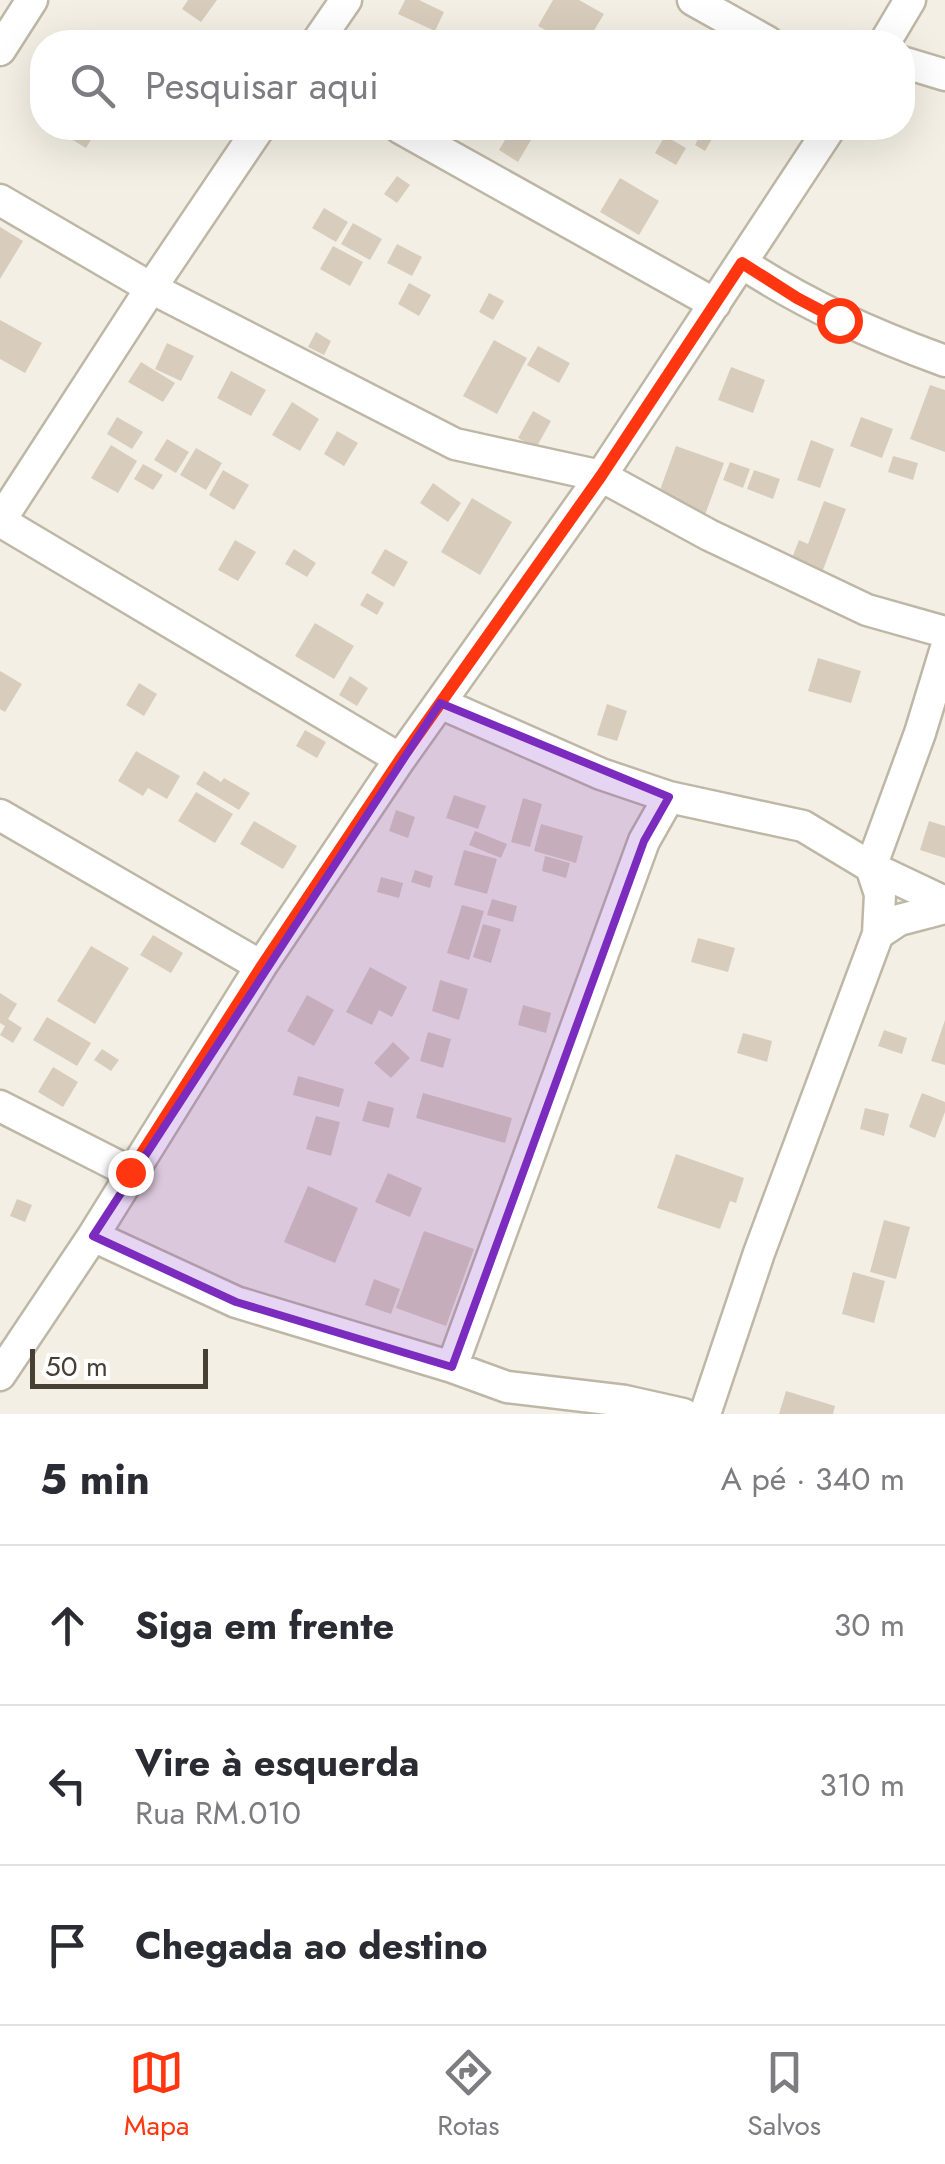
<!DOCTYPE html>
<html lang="pt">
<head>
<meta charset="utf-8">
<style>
  :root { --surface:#fff; --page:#f2f2f3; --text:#2b2b33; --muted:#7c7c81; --line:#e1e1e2; --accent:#ff360f }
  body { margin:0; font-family:Jost,sans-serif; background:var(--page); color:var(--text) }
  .scale { position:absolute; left:30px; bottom:25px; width:178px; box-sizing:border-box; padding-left:10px; border:5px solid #463f34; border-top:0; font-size:28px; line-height:35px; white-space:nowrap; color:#463f34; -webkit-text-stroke:8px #fff; paint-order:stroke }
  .stop { position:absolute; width:30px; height:30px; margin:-22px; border:8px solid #ff360f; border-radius:50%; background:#fff }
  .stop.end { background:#ff360f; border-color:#fff; box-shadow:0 2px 10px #0008 }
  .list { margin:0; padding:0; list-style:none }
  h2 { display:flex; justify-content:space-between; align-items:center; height:130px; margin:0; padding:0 40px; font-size:42px }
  h2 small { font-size:32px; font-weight:400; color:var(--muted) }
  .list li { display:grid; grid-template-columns:65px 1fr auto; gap:30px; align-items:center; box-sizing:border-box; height:160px; padding:0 40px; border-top:2px solid var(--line) }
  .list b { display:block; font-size:38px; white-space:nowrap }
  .list p { margin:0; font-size:32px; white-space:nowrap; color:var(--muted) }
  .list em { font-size:32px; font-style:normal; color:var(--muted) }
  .icon { flex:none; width:55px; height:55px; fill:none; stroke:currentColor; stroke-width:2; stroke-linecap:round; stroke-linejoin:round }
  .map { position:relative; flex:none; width:945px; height:1414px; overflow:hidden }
  .search { position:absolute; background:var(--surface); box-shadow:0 10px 40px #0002; left:30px; right:30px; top:30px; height:110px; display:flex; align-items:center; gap:25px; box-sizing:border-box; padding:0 35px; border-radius:40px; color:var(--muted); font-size:38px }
  .sheet { height:610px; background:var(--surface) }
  nav { display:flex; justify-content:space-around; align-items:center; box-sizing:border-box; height:140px; border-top:2px solid var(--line); background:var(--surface); font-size:28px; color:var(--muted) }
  nav a { display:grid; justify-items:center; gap:5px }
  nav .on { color:var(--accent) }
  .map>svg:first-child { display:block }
</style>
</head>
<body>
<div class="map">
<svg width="945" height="1414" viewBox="0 0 945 1414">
  <rect width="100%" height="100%" fill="#f3efe4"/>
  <path fill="#d8cdbc" d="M188,0H217L201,22L182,9Z
    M405,0H419L444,12L435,31L398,14Z
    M553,0H579L604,14L587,42H567L538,26Z
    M71,128H98L86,148L66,136Z
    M512,128H538L518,162L499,150Z
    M704,128L716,132L705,151L695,145Z
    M665,136L686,148L676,165L655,153Z
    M397,176L410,185L397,203L384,194Z
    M620,178L659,201L639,235L600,212Z
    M324,208L348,222L336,242L312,228Z
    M353,223L382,239L370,260L341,244Z
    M0,227L23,241L0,279Z
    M397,244L422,257L412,276L387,263Z
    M333,246L363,262L350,286L320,269Z
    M409,283L431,295L419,316L398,304Z
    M489,293L504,301L493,320L479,312Z
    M0,320L42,343L25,373L0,359Z
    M316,332L331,341L324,355L308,347Z
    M494,340L527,358L497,414L463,396Z
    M167,343L194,356L181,381L155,369Z
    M538,346L570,363L559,383L527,365Z
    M141,362L175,383L163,402L128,382Z
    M731,367L765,380L753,413L718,400Z
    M231,371L266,390L251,416L217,398Z
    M930,385L945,390V452L910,439Z
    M292,402L319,419L300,451L272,435Z
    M533,411L551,421L536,448L518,438Z
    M117,417L143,432L132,449L107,434Z
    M861,417L893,429L882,458L850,446Z
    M337,431L358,443L344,466L324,454Z
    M167,439L189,452L176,473L154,460Z
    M811,440L834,449L820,488L797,480Z
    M111,445L137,461L118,493L91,478Z
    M676,446L724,463L705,515L657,498Z
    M196,448L222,463L206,490L180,475Z
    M893,456L918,463L913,480L888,472Z
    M730,462L750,469L743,488L723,480Z
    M143,464L163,475L153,490L134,479Z
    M223,470L249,485L234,510L209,495Z
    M754,470L780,479L773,499L747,489Z
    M433,483L461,503L448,522L420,503Z
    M472,498L512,522L480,575L441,552Z
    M824,501L846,509L823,570L792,558L799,540L808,544Z
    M235,540L256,552L238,581L218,570Z
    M294,549L316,563L307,577L285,564Z
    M385,549L408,562L394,587L371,573Z
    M367,593L384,603L377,615L360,605Z
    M315,623L354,646L334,679L295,656Z
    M818,658L861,671L851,703L808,691Z
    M0,671L22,684L5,712L0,709Z
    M350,676L368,688L357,706L339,695Z
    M139,683L157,694L144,716L126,705Z
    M607,704L627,711L617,741L597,735Z
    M305,730L326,742L317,758L296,746Z
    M136,751L180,776L167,799L148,788L143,796L118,781Z
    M204,771L221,782L224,778L250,793L239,810L196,784Z
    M196,792L233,814L215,843L178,821Z
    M454,795L486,806L478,829L446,818Z
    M523,798L542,804L530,847L511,842Z
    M396,810L415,817L408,838L389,831Z
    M254,821L297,846L283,869L240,844Z
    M929,821L945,826V858L920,850Z
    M541,824L583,836L576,863L534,851Z
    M475,831L507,844L501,858L469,845Z
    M464,850L497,859L487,894L454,885Z
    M545,856L570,863L566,878L542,871Z
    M415,870L433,876L430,888L411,882Z
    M381,877L403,883L399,898L377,892Z
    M492,899L517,906L513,922L487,915Z
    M462,905L484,911L469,960L447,953Z
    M483,924L501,929L491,963L473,957Z
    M153,935L183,953L171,973L140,955Z
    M698,938L735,948L728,972L691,962Z
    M91,946L129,968L95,1024L57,1001Z
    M370,967L407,987L392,1017L379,1010L372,1025L346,1012Z
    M440,980L468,989L459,1020L432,1011Z
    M0,993L17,1004L8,1019L22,1028L13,1043L0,1035L5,1026L0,1023Z
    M307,995L334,1010L314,1046L287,1031Z
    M523,1005L551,1013L546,1033L518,1025Z
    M47,1017L91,1043L77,1066L33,1040Z
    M945,1020V1065L931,1061Z
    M884,1030L907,1038L902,1054L878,1046Z
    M428,1032L451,1039L443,1068L420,1061Z
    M743,1033L772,1041L767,1062L737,1053Z
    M393,1042L410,1058L391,1078L374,1063Z
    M102,1049L119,1060L111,1071L94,1060Z
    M53,1067L78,1082L63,1107L38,1092Z
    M298,1076L344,1089L339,1107L293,1095Z
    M423,1093L512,1118L505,1143L416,1118Z
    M922,1093L945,1102V1112L935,1138L909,1127Z
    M368,1101L394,1108L389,1128L362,1121Z
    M865,1108L889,1114L884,1136L860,1129Z
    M316,1116L340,1122L331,1156L306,1149Z
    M676,1154L744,1178L736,1203L730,1201L720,1229L657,1208Z
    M388,1173L422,1188L410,1217L375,1202Z
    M308,1186L358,1208L335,1263L284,1242Z
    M17,1199L32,1205L25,1222L10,1216Z
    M884,1220L910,1227L896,1279L870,1272Z
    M424,1231L474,1249L446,1326L396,1308Z
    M853,1272L885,1281L874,1323L842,1314Z
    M374,1279L400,1289L391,1314L365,1305Z
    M786,1391L835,1406L833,1414H779Z"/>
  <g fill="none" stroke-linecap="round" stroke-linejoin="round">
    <defs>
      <path id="minor" d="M693,0L768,42
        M317,42L346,0
        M885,42L910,0
        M0,50L32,0
        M902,62L945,75
        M400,128L715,304
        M0,200L151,288L455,444L601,476L709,535L867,610L945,632
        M742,263C808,306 871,334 945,361
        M0,521L151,288L259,128
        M0,521L400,759
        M440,703L601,774L669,797L803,826L871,867L945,902
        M0,815L261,966
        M878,934L899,920L945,908
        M0,1106L130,1172
        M93,1236L236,1302L452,1367L507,1387L625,1401L683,1414
        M452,1367L644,841L669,797
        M0,1375L93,1236L261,966L400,759L601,476L830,128
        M705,1414L759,1253L878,934L880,894L871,867L920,733L945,651"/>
    </defs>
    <use href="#minor" stroke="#bfb7a6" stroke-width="35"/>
    <use href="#minor" stroke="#fff" stroke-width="30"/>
  </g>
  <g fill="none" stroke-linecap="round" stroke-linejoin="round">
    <path stroke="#ff360f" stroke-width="12" d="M130,1172L262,966L400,760L601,476L742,263L797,298L839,320"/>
  </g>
  <path fill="#7b2cbf" fill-opacity="0.2" stroke="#7b2cbf" stroke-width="8" stroke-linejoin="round" d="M440,703L669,797L644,841L452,1367L236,1302L93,1236Z"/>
</svg>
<div class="scale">50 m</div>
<div class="stop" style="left:839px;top:320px"></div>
<div class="stop end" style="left:130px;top:1172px"></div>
<div class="search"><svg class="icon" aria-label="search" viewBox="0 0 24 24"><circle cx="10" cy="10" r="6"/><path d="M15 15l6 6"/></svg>Pesquisar aqui</div>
</div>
<section class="sheet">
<h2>5 min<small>A pé · 340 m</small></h2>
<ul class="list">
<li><svg class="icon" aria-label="ahead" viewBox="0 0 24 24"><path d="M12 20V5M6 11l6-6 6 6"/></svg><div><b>Siga em frente</b></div><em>30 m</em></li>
<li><svg class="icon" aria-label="left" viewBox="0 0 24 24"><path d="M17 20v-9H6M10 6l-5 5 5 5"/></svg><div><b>Vire à esquerda</b><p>Rua RM.010</p></div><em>310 m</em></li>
<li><svg class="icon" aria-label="arrive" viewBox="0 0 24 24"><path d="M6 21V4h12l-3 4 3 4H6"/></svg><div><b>Chegada ao destino</b></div></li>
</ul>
</section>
<nav>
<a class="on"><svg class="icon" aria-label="map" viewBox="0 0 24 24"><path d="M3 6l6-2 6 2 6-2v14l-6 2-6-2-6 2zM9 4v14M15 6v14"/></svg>Mapa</a>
<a><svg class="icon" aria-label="directions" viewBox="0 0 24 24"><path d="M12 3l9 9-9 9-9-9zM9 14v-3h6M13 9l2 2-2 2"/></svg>Rotas</a>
<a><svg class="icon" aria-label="saved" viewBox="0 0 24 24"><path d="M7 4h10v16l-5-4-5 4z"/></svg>Salvos</a>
</nav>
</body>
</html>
